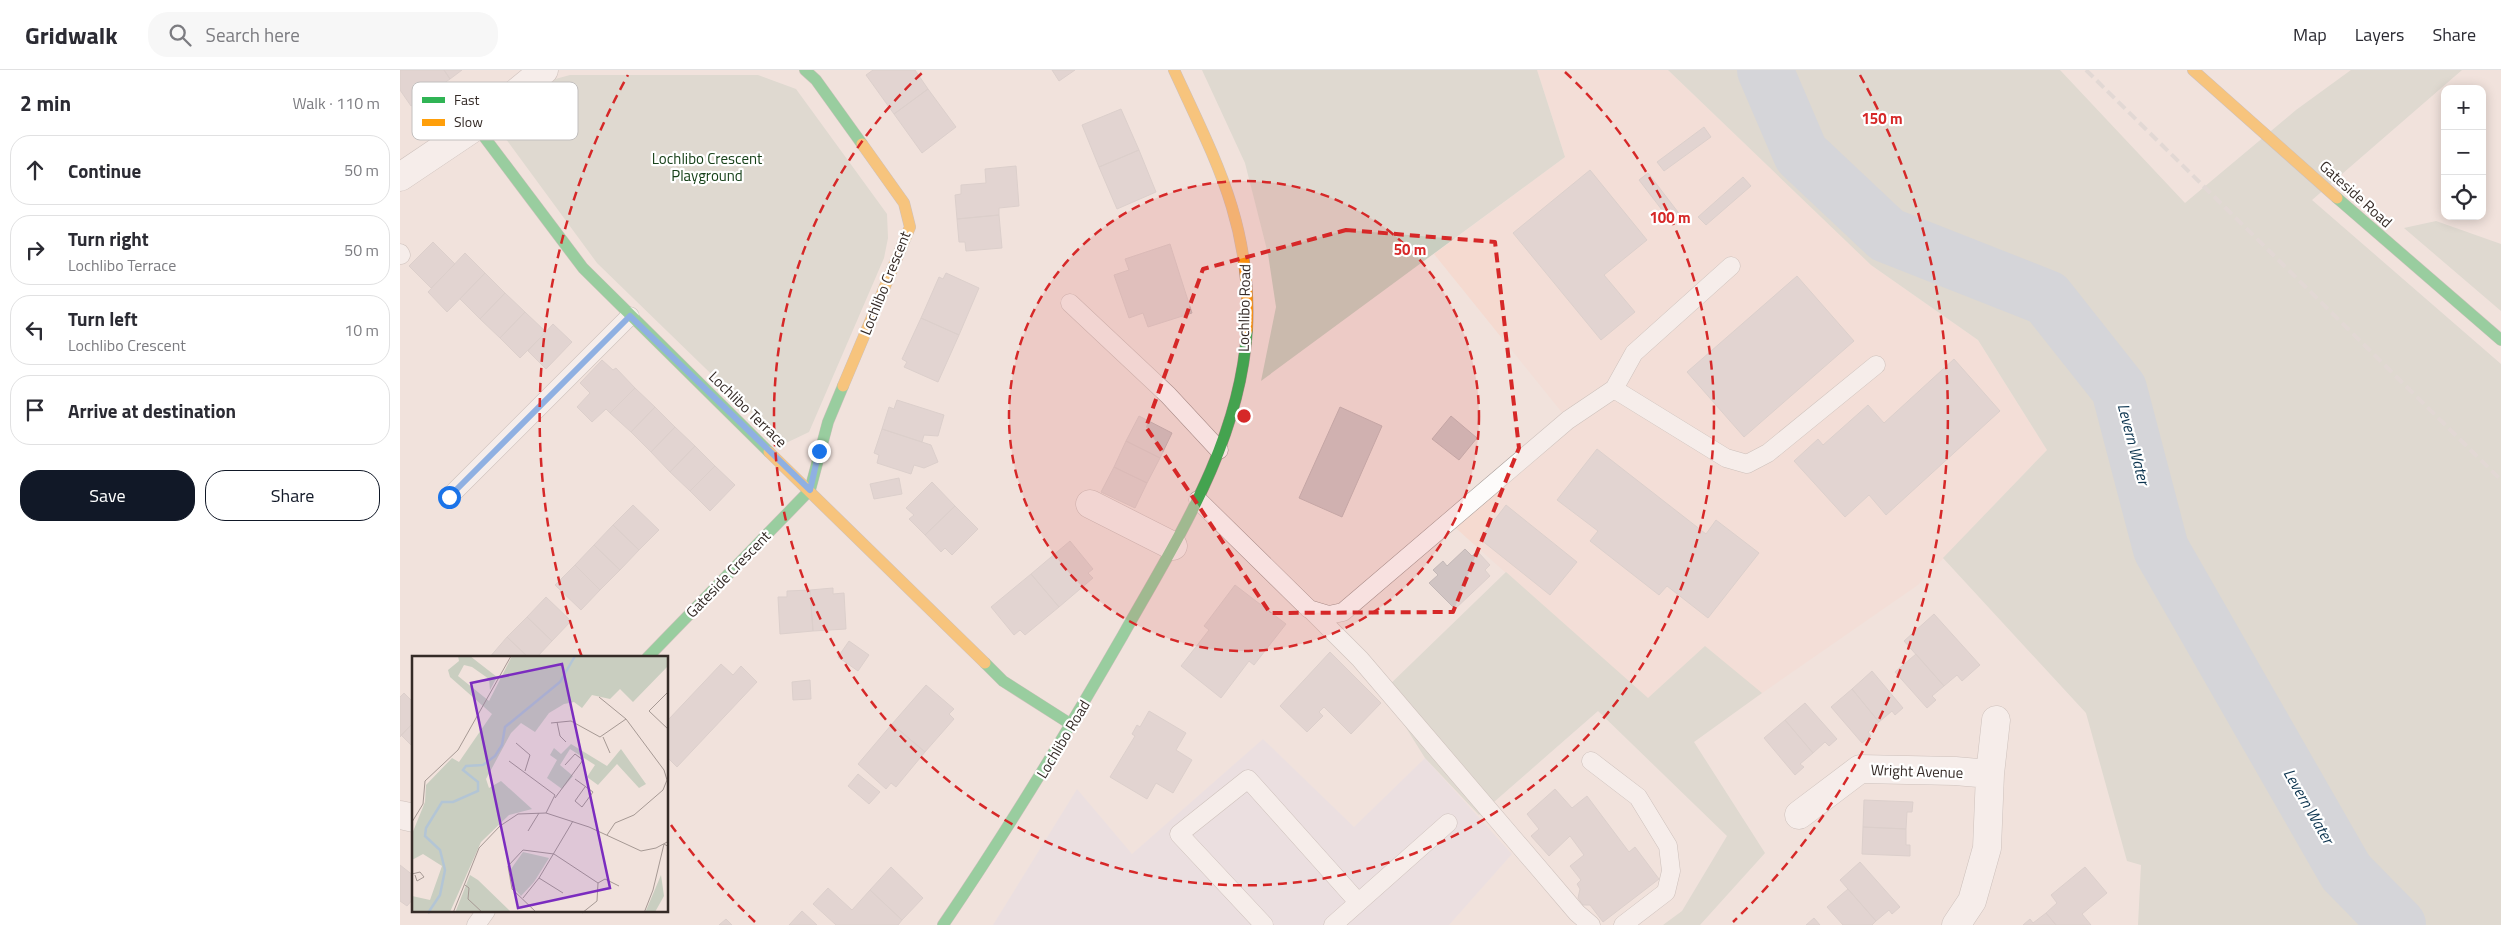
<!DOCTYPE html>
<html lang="en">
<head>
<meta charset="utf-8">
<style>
  :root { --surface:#fff; --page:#f7f7f7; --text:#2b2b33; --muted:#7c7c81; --line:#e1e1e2; --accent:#111827 }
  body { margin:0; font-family:"Titillium Web",sans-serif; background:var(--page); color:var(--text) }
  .controls { position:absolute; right:15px; top:15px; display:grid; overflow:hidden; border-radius:10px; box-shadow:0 2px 12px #0003 }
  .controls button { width:45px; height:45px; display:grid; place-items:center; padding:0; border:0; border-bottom:1px solid var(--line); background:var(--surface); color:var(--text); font:25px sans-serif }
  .stop { position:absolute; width:15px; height:15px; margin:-11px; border:4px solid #1a73e8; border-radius:50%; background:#fff }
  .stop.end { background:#1a73e8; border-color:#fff; box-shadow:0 1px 5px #0008 }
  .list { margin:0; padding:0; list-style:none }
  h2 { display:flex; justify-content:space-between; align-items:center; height:65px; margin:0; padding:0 20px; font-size:21px }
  h2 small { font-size:16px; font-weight:400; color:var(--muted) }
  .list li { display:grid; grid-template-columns:32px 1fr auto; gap:15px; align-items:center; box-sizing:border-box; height:70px; margin:0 10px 10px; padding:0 10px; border:1px solid var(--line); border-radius:20px }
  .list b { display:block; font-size:19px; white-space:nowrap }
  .list p { margin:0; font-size:16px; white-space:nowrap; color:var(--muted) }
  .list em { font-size:16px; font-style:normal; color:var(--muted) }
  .actions { display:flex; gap:10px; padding:15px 20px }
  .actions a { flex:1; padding:11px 0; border:1px solid var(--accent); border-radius:20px; text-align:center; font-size:18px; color:var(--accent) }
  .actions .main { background:var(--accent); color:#fff }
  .icon { flex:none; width:28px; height:28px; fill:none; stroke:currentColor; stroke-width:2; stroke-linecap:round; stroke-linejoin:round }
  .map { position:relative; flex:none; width:2101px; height:855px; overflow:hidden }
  header { display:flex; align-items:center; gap:30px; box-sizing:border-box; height:70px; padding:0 25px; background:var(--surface); border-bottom:1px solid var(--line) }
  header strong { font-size:24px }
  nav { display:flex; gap:28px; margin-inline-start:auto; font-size:18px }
  .search { width:350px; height:45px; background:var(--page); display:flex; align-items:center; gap:12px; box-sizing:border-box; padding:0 18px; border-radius:20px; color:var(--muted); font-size:19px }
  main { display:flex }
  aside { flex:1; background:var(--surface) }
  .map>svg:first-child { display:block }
</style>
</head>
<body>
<header>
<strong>Gridwalk</strong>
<div class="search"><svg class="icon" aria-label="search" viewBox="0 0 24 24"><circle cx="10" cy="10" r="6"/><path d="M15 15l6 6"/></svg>Search here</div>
<nav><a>Map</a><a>Layers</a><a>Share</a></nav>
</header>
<main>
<aside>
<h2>2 min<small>Walk · 110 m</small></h2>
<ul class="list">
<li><svg class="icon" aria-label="ahead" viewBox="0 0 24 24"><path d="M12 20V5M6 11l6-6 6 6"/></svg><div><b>Continue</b></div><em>50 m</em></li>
<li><svg class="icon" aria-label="right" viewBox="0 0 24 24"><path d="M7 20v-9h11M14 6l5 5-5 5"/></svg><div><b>Turn right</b><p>Lochlibo Terrace</p></div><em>50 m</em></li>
<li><svg class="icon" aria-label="left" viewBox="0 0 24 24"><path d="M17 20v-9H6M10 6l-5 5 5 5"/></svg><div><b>Turn left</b><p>Lochlibo Crescent</p></div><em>10 m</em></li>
<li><svg class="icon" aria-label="arrive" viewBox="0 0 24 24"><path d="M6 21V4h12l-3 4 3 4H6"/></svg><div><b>Arrive at destination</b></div></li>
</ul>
<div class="actions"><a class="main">Save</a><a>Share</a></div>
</aside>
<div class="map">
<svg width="2101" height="855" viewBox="0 0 2101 855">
  <rect width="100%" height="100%" fill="#f1e2dc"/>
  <path fill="#e5dce5" d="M863,669L954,757L1025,688L1112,784L1049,855H593L677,719L732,784Z"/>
  <path fill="#f5dad0" d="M1137,0H1268L1471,195L1578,270L1647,380L1518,515L1293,671L1049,452L1168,350L1034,184L1165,87Z"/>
  <path fill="#c9cec0" d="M802,0H1137L1165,87L861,311L876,237L868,184L845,93Z
    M1268,0H1660L1785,133L1896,40L1951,0H2062L1912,130L2101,294V855H1738L1741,795L1727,791L1686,643L1543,488L1647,380L1578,270L1471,195Z
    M170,5H358L396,19L487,144L488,168L484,188L409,362L386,373L369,360L197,193L103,65L104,45L148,11Z
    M2036,151L2101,174V241L2004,158Z
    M1106,502L1248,628L1305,576L1362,623L1294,672L1365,783L1300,855H1263L1282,841L1327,766L1198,641L1079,745L1025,688L983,621Z"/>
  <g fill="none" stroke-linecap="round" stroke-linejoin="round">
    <path stroke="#b3c5d5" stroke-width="56" d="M1365,0L1401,84L1487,165L1647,228L1719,319L1761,479L1946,802L1998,855"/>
  </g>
  <path fill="#d0c4c3" stroke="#c3b8b7" d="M0,0H44L50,9L11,36L0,20Z
    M44,0H62L50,9Z
    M473,0H515L528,19L494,44L466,5Z
    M652,0H675L659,11Z
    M528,19L556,57L522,83L494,44Z
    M721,39L739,80L699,97L682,55Z
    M1304,57L1311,67L1264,101L1257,92Z
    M739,80L756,122L717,139L699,97Z
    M616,96L619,136L599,138V145L557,149L555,125L561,124V115L586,113L585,99Z
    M1190,100L1247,170L1204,205L1235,242L1201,270L1113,163Z
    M1248,103L1281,146L1272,153L1239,110Z
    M1343,107L1351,116L1306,155L1298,147Z
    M599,145L602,178L566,181L565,172H559L557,149Z
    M33,172L55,194L31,218L9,196Z
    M770,174L792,243L748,257L743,243L729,248L714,205L729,200L725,189Z
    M65,183L85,203L47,242L28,222Z
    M85,203L105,223L80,249L60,229Z
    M546,203L579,218L559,265L521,248L539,207L543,209Z
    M1397,206L1454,271L1344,367L1287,302Z
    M105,223L125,242L100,268L80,249Z
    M125,242L146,262L120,288L100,268Z
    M521,248L559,265L538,312L504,297L507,292L502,289Z
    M153,254L172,272L146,299L128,281Z
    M1554,289L1600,341L1486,445L1469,425L1445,447L1394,391L1418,369L1423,375L1468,335L1484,353Z
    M202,290L213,300L216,298L235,318L210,343L206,339L192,352L177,337L190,323L180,313Z
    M235,318L255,337L231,362L210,343Z
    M497,330L544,345L538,366L524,365L522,372L482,359L489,337L494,339Z
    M255,337L275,357L251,382L231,362Z
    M940,337L982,356L942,447L899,428Z
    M739,346L772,363L760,388L726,371Z
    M1051,346L1077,368L1059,390L1032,369Z
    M275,357L295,376L270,402L251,382Z
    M482,359L531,375L538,392L524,398L514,395L511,404L477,393L479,385L474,383Z
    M726,371L760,388L747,413L714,397Z
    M295,376L315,396L290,421L270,402Z
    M1197,379L1306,464L1316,450L1359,483L1308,548L1267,516L1259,525L1190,471L1198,461L1157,430Z
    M315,396L335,415L310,441L290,421Z
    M714,397L747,413L735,438L701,422Z
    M499,408L502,424L474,429L470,414Z
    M532,412L555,436L525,465L509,449L514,445L506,438Z
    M233,435L259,460L239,480L213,455Z
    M1106,435L1177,492L1150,525L1080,469Z
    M555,436L578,459L552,485L545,478L541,482L525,465Z
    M213,455L239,480L220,500L194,475Z
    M670,471L693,499L688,503L693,508L659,537L631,504Z
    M194,475L220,500L200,520L175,495Z
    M1065,479L1072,486L1077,481L1090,495L1085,500L1090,506L1055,539L1029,513L1038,505L1033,500L1043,491L1047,496Z
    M175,495L200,520L181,540L155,515Z
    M631,504L659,537L625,565L620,560L614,565L591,537Z
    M835,515L886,554L854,595L849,591L821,628L781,596L809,560L804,556Z
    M433,518V524L444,523L446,559L413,561L410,520Z
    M410,520L413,561L380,564L378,527H387V521Z
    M146,527L171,551L152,571L127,547Z
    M1534,544L1580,595L1562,611L1557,605L1544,616L1504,571Z
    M127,547L152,571L136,588H129L107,567Z
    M107,567L129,588H89Z
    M449,571L469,585L458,601L438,587Z
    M930,582L981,633L951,664L924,637L919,642L923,646L907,662L880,636Z
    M1516,584L1544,616L1532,626L1536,630L1527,638L1495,602Z
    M321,594L333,605L341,596L357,612L277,697L268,688V650Z
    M1472,601L1503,638L1495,645L1492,641L1479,652L1452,619Z
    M410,610L411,629L393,630L392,612Z
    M526,615L554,639L549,644L554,649L525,682L492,654Z
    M1452,619L1479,652L1468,662L1471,666L1462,673L1431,637Z
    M4,623L14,633V652L0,667V627Z
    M1405,633L1437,669L1429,676L1425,672L1413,683L1385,650Z
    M749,641L786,663L776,680L792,690L773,723L756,713L747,729L710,707L735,666L732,664L737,655L740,657Z
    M1385,650L1413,683L1400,694L1404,697L1395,705L1364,668Z
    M14,652V678L1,665Z
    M492,654L525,682L496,717L491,713L486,719L458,694Z
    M458,704L480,722L469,734L448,716Z
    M1155,719L1172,738L1187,726L1229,782L1235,777L1259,809L1203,852L1190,835H1183L1178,828L1180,819L1177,814L1181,810L1170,796L1184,785L1170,766L1149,786L1131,766L1139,759L1127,744Z
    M1464,730L1513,732L1512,742H1507L1506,759L1463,757Z
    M1463,757L1506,759V775H1510V786L1462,784Z
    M1460,792L1500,837L1492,844L1489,840L1476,851L1440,810Z
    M0,795L14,806V828L7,836L0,831Z
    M491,797L523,828L502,850L470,820Z
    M1685,797L1707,823L1682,844L1691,855H1656L1646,843L1657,833L1651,825Z
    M428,818L452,840L470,820L502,850L498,855H436L413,834Z
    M1448,819L1476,851L1472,855H1443L1427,837Z
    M402,841L417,855H389Z
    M1646,843L1656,855H1623L1630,849L1633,853Z
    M1414,848L1420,855H1406Z
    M326,849L332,855H319Z"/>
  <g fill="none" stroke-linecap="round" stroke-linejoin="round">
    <defs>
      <path id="lane" d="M0,183L1,185
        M670,233L768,325L819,380
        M1214,319L1326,388L1347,394L1368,383L1476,295
        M49,427L230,246
        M798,430L909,539L929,545L943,542L1168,350L1214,319L1234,283L1331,196
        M912,541L960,589L1177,843L1191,855
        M1191,691L1238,727L1268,776L1271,801L1266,822L1223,855
        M76,855L86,841
        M864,855L779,764L848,709L958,832
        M933,855L1048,753"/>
      <path id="street" d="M0,107L76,56L144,0
        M690,434L773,476
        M0,745L14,748
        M1399,745L1460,699L1555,701L1590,704
        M1556,855L1572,831L1587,778L1590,704L1596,650"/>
      <path id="fast" d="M405,0L416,10L462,74
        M76,56L183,198L369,382
        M1937,128L2101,270
        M247,588L410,420L428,352L443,316
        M585,593L603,611L672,655
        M543,855C607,761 666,664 723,565C777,469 840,373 847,260"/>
      <path id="slow" d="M774,0C816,91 852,156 847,260
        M1793,0L1937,128
        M443,316L510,157L504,133L462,74
        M369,382L585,593"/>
    </defs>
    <use href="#lane" stroke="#a39894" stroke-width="19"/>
    <use href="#street" stroke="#a39894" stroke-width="29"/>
    <use href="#fast" stroke="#a39894" stroke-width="12"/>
    <use href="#slow" stroke="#a39894" stroke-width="12"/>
    <use href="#lane" stroke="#fdfbfa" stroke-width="18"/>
    <use href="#street" stroke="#fdfbfa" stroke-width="28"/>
    <use href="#fast" stroke="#30b455" stroke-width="11"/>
    <use href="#slow" stroke="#ff9f0a" stroke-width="11"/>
    <path stroke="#d1cdcb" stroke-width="4" stroke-dasharray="10 5" stroke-linecap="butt" d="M1686,0L2101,410"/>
  </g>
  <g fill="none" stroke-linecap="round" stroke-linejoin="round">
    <path stroke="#1a73e8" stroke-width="6" d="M49,427L230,246L410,420L419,381"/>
  </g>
  <path d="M0 0H2101V855H0ZM946,160L1095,172L1119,378L1053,542L870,543L746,357L803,199Z" fill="#f1e2dc" fill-opacity=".55" fill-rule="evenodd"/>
  <path fill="none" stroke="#d62828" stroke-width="4" stroke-dasharray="10 6" stroke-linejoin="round" d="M946,160L1095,172L1119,378L1053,542L870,543L746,357L803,199Z"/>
  <circle cx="844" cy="346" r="235" fill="#d62828" fill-opacity=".12"/>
  <g fill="none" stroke="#d62828" stroke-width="2.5" stroke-dasharray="9 6">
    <circle cx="844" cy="346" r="235"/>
    <path d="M1165 2A470 470 0 1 1 523 2"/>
    <path d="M355 852A704 704 0 0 1 271 755M182 587A704 704 0 0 1 228 5M1460 5A704 704 0 0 1 1333 852"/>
  </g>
  <g text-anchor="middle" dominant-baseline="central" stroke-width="4.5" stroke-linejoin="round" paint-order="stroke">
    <g font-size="15" fill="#174119" stroke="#fff">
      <text x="307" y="88">Lochlibo Crescent<tspan x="307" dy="17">Playground</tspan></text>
    </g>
    <g font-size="15" fill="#352b27" stroke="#fff">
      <text transform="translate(1956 124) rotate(42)">Gateside Road</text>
      <text transform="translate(485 213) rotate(-68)">Lochlibo Crescent</text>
      <text transform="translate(844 238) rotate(-89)">Lochlibo Road</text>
      <text transform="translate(348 339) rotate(44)">Lochlibo Terrace</text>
      <text transform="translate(328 504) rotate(-46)">Gateside Crescent</text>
      <text transform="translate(663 669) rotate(-59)">Lochlibo Road</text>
      <text transform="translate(1517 701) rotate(2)">Wright Avenue</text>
    </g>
    <g font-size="16" font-style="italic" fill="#0c344f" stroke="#fff">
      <text transform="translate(1734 374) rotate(75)">Levern Water</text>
      <text transform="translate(1909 736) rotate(60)">Levern Water</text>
    </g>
  </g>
  <g transform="translate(12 586)">
    <rect width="256" height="256" fill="#f1e2dc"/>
    <path d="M46,0H58L85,21L78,34L77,23L60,11L52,9L46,20L77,45L100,0H256V10L221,46L208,33L198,43L180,39L170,52L162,46L152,48L137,57L123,76L109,67L99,77L74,123L77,132L89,125L120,153L97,159L69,186L38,256H0V240L18,244L30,210L11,198L0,204V178L13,146L14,129L40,102L47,106L80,58L38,21L36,14L47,5ZM159,88L195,110L209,93L234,128L227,132L205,108L186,129L175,121L183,109L158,93L148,109L161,120L150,133L135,122L145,104L138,99L142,92L149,98ZM111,196L137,202L122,226L109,240L103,233L99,213ZM58,219L66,224L99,256L43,257ZM249,219L252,240L243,256L233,257Z" fill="#c9cec0"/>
    <path fill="none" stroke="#b3c5d5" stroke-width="2.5" d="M16,257L28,239L33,214L28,194L13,180L14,172L30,146H41L66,135V126L51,114L54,110L71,109L83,100L90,89L93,71L148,26L163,0"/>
    <path fill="none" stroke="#a69994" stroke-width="1" d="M257,35L237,55L257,74M187,41L214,63L252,114L255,124L251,134L222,159L203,167L195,179M145,66L148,80L154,86M139,67L159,65L188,81L214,63M191,81L198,97M104,87L118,99L113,115M97,105L143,139L134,157M163,123L181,136L170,151L163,145L173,131M143,142L171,104L163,98L153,109M0,166L11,148L13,125L46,94L99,0M116,175L127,157M0,218L8,216L12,221L5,225L3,219M127,222L151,237M186,227L193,223L207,230M53,229L57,232L56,243L71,257M111,242L127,222L161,165M41,257L67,192L88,170L106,158L134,157L177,171L229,195L244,192L257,185M125,257L100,233L96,210L111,194L142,198L186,227L185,245L170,257M232,257L241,234L252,188L257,191"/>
    <path fill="#7b2cbf" fill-opacity="0.15" stroke="#7b2cbf" stroke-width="2.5" d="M150,8L198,232L106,252L59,27Z"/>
    <rect width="256" height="256" fill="none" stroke="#352b27" stroke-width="2.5"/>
  </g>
  <rect x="12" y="12" width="166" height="58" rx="8" fill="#fff" stroke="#c2bfbe" stroke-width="1"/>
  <rect x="22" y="27" width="23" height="6" fill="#30b455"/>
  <rect x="22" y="49" width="23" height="7" fill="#ff9f0a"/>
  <g font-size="14" fill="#352b27">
    <text x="54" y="35">Fast</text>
    <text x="54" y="57">Slow</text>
  </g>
  <circle cx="844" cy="346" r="8" fill="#d62828" stroke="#fff" stroke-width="2.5"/>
  <g font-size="15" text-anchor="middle" font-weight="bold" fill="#d62828" stroke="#fff" stroke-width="4.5" stroke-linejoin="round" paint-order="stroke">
    <text x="1482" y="54">150 m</text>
    <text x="1270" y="153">100 m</text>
    <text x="1010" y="185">50 m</text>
  </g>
</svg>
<div class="controls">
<button>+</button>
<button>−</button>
<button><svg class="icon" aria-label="locate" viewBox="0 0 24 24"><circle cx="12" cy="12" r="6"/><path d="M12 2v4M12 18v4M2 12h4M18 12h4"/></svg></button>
</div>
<div class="stop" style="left:49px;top:427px"></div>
<div class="stop end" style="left:419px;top:381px"></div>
</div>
</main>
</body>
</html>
